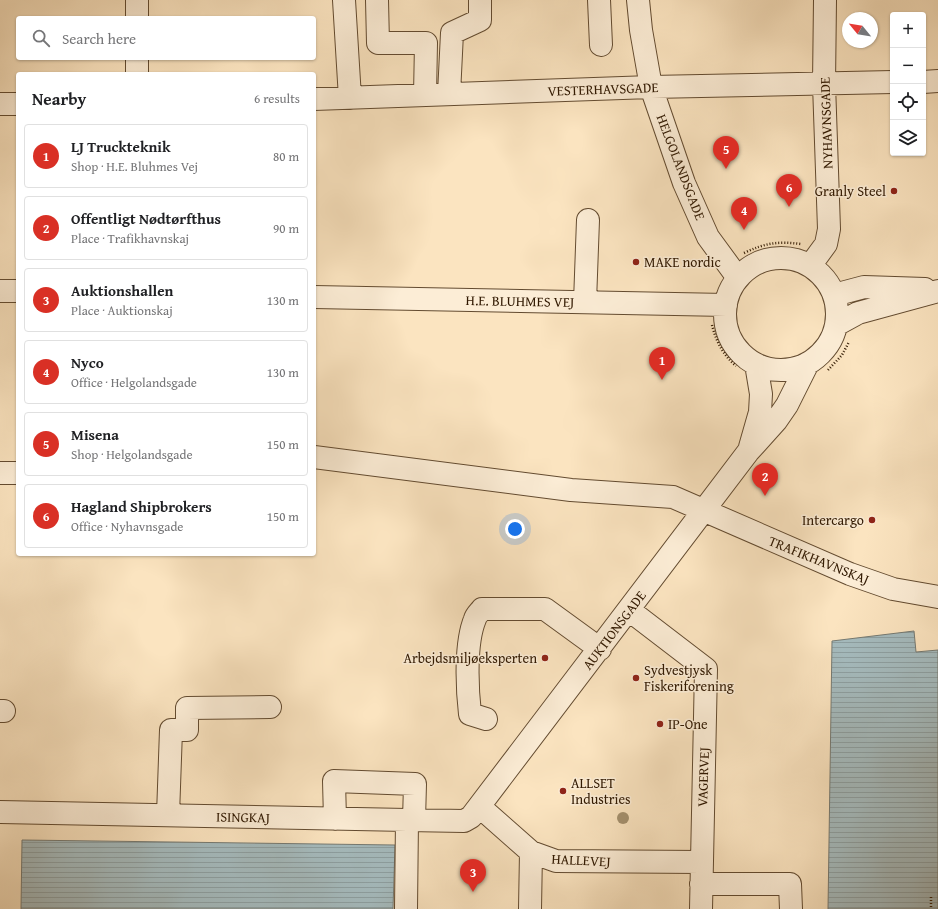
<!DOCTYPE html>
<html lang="en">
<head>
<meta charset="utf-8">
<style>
  :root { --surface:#fff; --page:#f6f6f6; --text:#202124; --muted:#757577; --line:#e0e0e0; --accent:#d93025 }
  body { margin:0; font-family:"Gentium Book Plus",serif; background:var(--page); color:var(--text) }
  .controls { position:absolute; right:12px; top:12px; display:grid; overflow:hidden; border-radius:4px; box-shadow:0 1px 3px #0004 }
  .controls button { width:36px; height:36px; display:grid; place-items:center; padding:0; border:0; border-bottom:1px solid var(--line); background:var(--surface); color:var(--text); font:20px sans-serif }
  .compass { position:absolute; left:842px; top:12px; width:36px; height:36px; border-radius:50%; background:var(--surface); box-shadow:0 1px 3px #0004; rotate:300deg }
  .you { position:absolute; left:515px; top:529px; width:14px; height:14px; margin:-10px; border:3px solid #fff; border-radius:50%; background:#1a73e8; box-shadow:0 0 0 6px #1a73e833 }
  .badge { display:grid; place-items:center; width:26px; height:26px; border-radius:50%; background:var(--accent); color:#fff; font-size:13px; font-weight:700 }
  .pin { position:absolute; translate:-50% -33px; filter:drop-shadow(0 1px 2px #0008) }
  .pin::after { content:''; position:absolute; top:21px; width:14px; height:12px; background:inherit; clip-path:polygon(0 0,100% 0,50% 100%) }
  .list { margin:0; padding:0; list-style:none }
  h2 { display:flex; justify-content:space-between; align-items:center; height:52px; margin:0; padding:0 16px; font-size:17px }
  h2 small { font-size:13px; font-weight:400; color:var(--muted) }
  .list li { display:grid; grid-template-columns:26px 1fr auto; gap:12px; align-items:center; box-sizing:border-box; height:64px; margin:0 8px 8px; padding:0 8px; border:1px solid var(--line); border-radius:4px }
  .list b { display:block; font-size:15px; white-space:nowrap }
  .list p { margin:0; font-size:13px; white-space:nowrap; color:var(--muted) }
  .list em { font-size:13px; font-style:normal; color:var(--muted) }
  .icon { flex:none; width:22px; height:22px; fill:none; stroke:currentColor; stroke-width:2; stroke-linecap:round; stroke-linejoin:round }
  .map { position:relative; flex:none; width:938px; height:909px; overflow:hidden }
  .search { position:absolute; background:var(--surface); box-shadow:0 1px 3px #0004; left:16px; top:16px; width:300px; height:44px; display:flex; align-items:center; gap:10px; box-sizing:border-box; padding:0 14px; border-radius:4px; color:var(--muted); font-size:15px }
  .panel { position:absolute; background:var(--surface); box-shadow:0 1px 3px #0004; left:16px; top:72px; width:300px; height:484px; border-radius:4px }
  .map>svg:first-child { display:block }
</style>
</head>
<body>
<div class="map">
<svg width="938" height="909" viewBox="0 0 938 909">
  <defs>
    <pattern id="water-rules" width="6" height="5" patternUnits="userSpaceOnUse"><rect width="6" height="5" fill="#a5bbbe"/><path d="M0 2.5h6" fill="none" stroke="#8ea0a2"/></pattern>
  </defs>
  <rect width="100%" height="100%" fill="#fbe4c0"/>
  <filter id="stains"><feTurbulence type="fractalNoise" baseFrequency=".005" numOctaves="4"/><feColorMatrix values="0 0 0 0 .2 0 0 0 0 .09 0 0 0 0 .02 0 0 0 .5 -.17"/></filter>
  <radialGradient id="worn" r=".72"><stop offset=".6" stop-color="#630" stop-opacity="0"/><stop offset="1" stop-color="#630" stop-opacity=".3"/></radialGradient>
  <path fill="url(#water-rules)" stroke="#767a72" d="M914,631L916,652L938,650V909H828L832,641Z
    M22,840L395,845L393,909H21Z"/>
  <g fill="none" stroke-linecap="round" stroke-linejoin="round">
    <defs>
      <path id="minor" d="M137,0V18
        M344,0L350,98
        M377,0L378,43H426L425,95
        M599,0L601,45
        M638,0L641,30L651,87L684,183L708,237L738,278
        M137,58V74
        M923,82L938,81
        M449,94L452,33L480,20V0
        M314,99L651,87L893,82
        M0,104H18
        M725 314a56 56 0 1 1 112 0a56 56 0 1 1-112 0Z
        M810,266L826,244L829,229L824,84L825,0
        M0,291H18
        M834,295L864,287L925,289
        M314,297L726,305
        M585,302L588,220
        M836,325L858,313L938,291
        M750,447L760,412L761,394L756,364
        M314,457L571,490L673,497L850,574L893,589L938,597
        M0,473H18
        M629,610L706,669L701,909
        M0,711H4
        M486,719L470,714C467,688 465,643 475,619C476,615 480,612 482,609H545L600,649
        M480,807L531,852L556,861L701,862
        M0,812L407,820L464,821L471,817L748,452L776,421L787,405L808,363
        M168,815L171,730H187V708L270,707
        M335,819L334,781L415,784L414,820
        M701,884H790L791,909
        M406,909L407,820
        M530,909L531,852"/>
    </defs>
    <use href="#minor" stroke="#634b30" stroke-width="24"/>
    <path stroke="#301800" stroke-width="2.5" stroke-dasharray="1 2" stroke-linecap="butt" d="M744,253C765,243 778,241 801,244
      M712,325C716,341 723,355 736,366
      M828,370L842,355L849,342
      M931,897V909"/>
    <use href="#minor" stroke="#fcedd6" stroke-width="22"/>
  </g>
  <circle fill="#a4906e" cx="623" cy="818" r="6"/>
  <g fill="#8f2418" stroke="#fcedd6" stroke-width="1.5">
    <circle cx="894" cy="191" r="4"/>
    <circle cx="636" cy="262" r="4"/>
    <circle cx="872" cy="520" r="4"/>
    <circle cx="545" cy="658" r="4"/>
    <circle cx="636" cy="678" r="4"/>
    <circle cx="660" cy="724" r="4"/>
    <circle cx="563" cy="791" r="4"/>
  </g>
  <g text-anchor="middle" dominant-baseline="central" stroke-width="3" stroke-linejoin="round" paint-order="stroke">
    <g font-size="14" fill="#301800" stroke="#fcedd6">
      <text transform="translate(603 89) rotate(-2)">VESTERHAVSGADE</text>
      <text transform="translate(826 123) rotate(-92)">NYHAVNSGADE</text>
      <text transform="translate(681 167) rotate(69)">HELGOLANDSGADE</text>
      <text transform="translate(520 301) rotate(1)">H.E. BLUHMES VEJ</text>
      <text transform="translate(819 560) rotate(22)">TRAFIKHAVNSKAJ</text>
      <text transform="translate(614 630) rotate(-53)">AUKTIONSGADE</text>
      <text transform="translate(703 777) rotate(-88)">VAGERVEJ</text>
      <text transform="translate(243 817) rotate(1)">ISINGKAJ</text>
      <text transform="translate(581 860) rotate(3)">HALLEVEJ</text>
    </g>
    <g font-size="14" fill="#301800" stroke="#fcedd6" text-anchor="start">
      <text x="886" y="191" text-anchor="end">Granly Steel</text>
      <text x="644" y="262">MAKE nordic</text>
      <text x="864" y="520" text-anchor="end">Intercargo</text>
      <text x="537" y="658" text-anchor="end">Arbejdsmiljøeksperten</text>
      <text x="644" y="670">Sydvestjysk<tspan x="644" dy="16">Fiskeriforening</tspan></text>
      <text x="668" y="724">IP-One</text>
      <text x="571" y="783">ALLSET<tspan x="571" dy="16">Industries</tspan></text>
    </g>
  </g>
  <rect width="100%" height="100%" filter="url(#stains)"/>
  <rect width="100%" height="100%" fill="url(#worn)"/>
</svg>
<div class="controls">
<button>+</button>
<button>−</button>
<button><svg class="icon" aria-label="locate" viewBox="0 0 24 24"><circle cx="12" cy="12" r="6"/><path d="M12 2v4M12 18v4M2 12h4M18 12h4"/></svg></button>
<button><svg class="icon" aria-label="layers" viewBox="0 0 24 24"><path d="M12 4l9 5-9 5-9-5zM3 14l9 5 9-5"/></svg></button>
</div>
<svg class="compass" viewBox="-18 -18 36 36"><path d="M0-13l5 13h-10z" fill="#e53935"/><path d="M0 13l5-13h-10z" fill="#757577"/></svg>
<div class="you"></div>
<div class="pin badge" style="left:662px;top:380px">1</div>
<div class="pin badge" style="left:765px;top:496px">2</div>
<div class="pin badge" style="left:473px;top:892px">3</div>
<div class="pin badge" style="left:744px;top:230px">4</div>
<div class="pin badge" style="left:726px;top:169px">5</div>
<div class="pin badge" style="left:789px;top:207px">6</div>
<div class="search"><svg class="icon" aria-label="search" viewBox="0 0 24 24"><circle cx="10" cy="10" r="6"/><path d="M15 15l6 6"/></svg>Search here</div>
<section class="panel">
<h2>Nearby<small>6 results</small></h2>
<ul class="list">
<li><span class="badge">1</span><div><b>LJ Truckteknik</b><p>Shop · H.E. Bluhmes Vej</p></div><em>80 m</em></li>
<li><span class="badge">2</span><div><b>Offentligt Nødtørfthus</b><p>Place · Trafikhavnskaj</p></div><em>90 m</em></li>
<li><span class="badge">3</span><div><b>Auktionshallen</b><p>Place · Auktionskaj</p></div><em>130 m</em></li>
<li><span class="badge">4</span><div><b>Nyco</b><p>Office · Helgolandsgade</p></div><em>130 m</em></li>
<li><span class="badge">5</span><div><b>Misena</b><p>Shop · Helgolandsgade</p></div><em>150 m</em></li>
<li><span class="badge">6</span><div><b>Hagland Shipbrokers</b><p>Office · Nyhavnsgade</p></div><em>150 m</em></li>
</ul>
</section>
</div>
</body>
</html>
